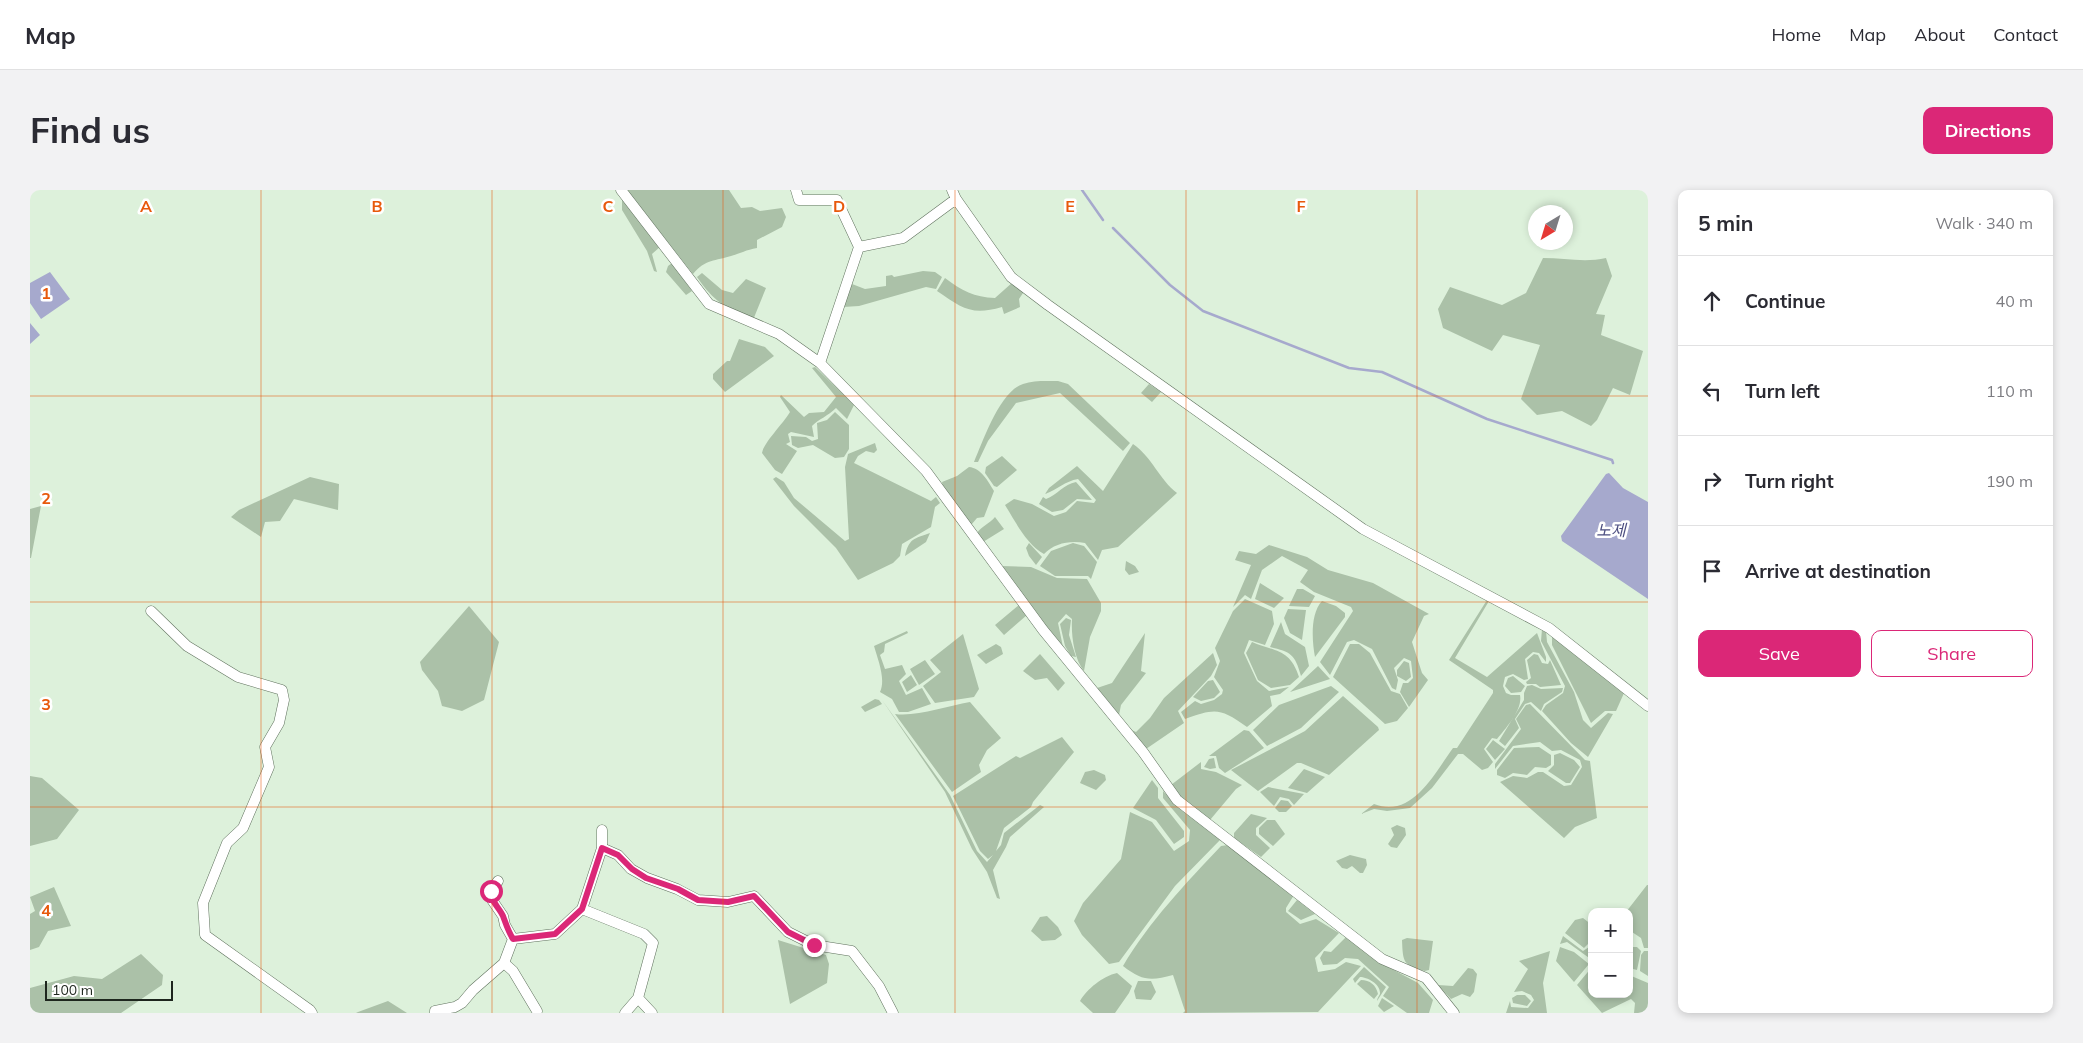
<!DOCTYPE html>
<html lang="en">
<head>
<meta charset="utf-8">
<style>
  :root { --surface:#fff; --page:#f2f2f3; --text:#2b2b33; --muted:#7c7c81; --line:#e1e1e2; --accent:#db2777 }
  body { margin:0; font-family:Mulish,"Noto Sans KR",sans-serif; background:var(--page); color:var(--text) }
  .controls { position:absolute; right:15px; bottom:15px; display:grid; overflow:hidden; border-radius:10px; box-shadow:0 2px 8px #0003 }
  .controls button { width:45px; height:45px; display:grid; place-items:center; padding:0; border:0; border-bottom:1px solid var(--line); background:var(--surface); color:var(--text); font:25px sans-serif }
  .compass { position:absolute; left:1498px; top:15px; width:45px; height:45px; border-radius:50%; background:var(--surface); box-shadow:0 2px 8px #0003; rotate:218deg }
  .scale { position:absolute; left:15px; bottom:12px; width:128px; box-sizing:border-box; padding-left:5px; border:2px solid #1e261e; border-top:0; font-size:14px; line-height:18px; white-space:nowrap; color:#1e261e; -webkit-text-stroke:4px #fff; paint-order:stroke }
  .stop { position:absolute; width:15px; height:15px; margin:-11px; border:4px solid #db2777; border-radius:50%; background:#fff }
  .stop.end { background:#db2777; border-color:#fff; box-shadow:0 1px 5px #0008 }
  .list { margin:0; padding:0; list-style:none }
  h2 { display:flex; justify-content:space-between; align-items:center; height:65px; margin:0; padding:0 20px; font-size:21px }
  h2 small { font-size:16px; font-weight:400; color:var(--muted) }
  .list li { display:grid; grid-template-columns:32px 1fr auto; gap:15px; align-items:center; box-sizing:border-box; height:90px; padding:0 20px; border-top:1px solid var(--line) }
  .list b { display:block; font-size:19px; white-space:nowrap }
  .list em { font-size:16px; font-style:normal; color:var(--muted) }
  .actions { display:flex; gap:10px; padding:15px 20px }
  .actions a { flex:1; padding:11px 0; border:1px solid var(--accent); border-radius:10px; text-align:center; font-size:18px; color:var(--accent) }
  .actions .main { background:var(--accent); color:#fff }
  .icon { flex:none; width:28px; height:28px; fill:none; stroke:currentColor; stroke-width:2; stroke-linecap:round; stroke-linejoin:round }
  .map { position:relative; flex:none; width:1618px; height:823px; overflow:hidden; border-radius:10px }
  header { display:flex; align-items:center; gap:30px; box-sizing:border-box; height:70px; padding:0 25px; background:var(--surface); border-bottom:1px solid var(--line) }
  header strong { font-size:24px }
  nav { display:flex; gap:28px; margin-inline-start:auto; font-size:18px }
  .intro { display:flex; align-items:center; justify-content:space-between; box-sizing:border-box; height:120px; padding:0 30px }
  h1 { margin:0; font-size:35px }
  .button { padding:12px 22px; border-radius:10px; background:var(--accent); color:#fff; font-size:18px; font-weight:700 }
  main { display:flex; gap:30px; padding:0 30px }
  aside { flex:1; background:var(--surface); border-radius:10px; box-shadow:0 2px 8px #0003 }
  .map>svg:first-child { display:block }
</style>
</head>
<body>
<header>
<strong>Map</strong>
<nav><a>Home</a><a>Map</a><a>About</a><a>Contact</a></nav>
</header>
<div class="intro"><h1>Find us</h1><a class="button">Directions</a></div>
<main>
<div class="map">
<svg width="1618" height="823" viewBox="0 0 1618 823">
  <rect width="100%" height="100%" fill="#ddf1db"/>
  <path fill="#abc1a8" d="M597,0H699L711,18L722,17L730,21L752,18L756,27L752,37L727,50V58C716,60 711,63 701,66C686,71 675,69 663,84Z
    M592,7L631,56L622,64L627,82L624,81L617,61L592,20Z
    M1513,68C1534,68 1555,73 1576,68L1582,86L1566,124L1575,125L1571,145L1613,161L1600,205L1583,198L1567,230L1561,236L1532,221L1507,225L1491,209L1510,155L1473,145L1462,161L1413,138L1408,119L1420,97L1472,115L1496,103Z
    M642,73L662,101L656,105L636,82L638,76Z
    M893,81L905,82L912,87L906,99L896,97L829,116L813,117L822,94L835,99L856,96V86L862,85L864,87Z
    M672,83L692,100L703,103L716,89L736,98L723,130C697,119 683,111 667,87Z
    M915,88C932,101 944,107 965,108L983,92L995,100L989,109L990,117L974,124L972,117C941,126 932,118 907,101Z
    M709,149L735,157L744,166L695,202L683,189V184L697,171H700Z
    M785,177L824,215L817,229L806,218C798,226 789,229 782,236L784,247L761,242L758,244L760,252L756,254L767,261L752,284L745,280L732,263C734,252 753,234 760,222L750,207L751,205L774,227L779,223L794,222L806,207L782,178Z
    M1028,191L1038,194L1100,253L1093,261L1030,203L986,213L958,251L948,272H944C953,251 970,201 993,194C1004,190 1017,191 1028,191Z
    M1119,194L1131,202L1122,212L1111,203Z
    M805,222L819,235V259L814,267L805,268L783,255L768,258L762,255L761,246L776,247L782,251L788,249L787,233L797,230Z
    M845,253L847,260L844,263L836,261L828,266L824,273L901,311L906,307L910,313L905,317L901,337L872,354L870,366L863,373L828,390L806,358L764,316L743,289L746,287L754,292L764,308L815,351L819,349L815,277L818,264Z
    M1103,254C1122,267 1129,289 1147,303L1088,357L1072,360L1068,370L1055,353C1041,350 1024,353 1014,364C997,355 985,331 975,315L984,309L1002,314L1024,326L1036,322L1047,311L1064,313L1066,310L1048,289C1035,291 1027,300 1015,304L1019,298L1047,276L1073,301Z
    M972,266L987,280L967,297L964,296L955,283L956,277Z
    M939,277C951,278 958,291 964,301L954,327L947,328L941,335L913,297L912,292L927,286Z
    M280,287L309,294L308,320L264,309L250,331L235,332L231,347L201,327L209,320Z
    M1046,292L1062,310L1047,309L1033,320L1022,322L1009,314L1013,307L1016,309C1027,305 1034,294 1046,292Z
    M11,316L1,368H0V319Z
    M965,327L974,339L953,352L947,343C952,336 959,334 965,327Z
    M900,343L896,352L875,366C879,348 884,349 900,343Z
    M999,353L1012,367L1006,375L999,366L996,358Z
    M1043,353L1054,356L1067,372L1061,389L1058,386H1025L1010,376L1021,361Z
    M1239,355L1277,367L1298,380L1343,393L1399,424L1394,426L1382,452L1392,483L1398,490L1379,517L1370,502L1373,493H1378L1383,488L1381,471L1374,468L1364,478L1368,490L1366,500L1362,498L1342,459L1324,450L1317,452L1300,485L1290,472L1323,421L1321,417L1284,402L1270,392L1278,380L1252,366L1232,380L1221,409L1215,405L1203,417L1221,375L1205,370L1209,361L1226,364Z
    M1096,371L1105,376L1109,382L1099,385L1095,380Z
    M971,376L1001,377L1027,388L1057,389L1071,413V421L1060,447L1054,481C1044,469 1041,445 1042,429L1036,424L1028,433L1033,457L1040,470Z
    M1230,393L1254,408L1244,418L1225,409Z
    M1267,399H1273L1285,406L1279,417L1259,416Z
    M1215,409L1242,421L1244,434L1235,455L1219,450L1214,463L1227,491L1239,501L1259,497L1250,504L1240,506L1242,516L1217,537C1190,518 1186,518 1155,529L1151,522L1165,511L1171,514L1184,510L1192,504L1193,500L1184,487L1190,471L1185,458L1203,421Z
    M1457,410L1459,411L1425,468L1457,487L1507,443L1516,467V472L1509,463L1503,462L1495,469L1498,489L1494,490L1483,484L1475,487L1473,496L1476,503L1481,505H1490C1493,519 1476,538 1467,549L1462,548L1454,559L1463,572L1458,578L1452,580L1433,564H1428L1402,598L1380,618L1357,621L1344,619L1331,624L1344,614C1382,629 1404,584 1423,558H1427L1463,503V500L1419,470Z
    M1292,411L1306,416L1315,423V427L1285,467C1282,451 1280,424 1292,411Z
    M989,415L997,425L974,445L965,435Z
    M439,416L469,452L454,510L432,521L412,516L408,501L392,480L390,472Z
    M1258,419L1276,420L1272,450L1260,443L1254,428Z
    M1036,428L1041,430L1039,445L1046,467L1041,466L1035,456L1030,434Z
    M1251,432L1255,444L1275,457L1279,476L1271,486C1265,464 1261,462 1240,457Z
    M1512,439L1516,441L1517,452L1544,502L1553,530L1561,538L1578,523L1583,524L1558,567L1541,553L1512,521L1516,515L1533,503L1535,496L1511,451Z
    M877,441L878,443L855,454L854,462L850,465L855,479L872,475L876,484L869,491L876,505L892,498L901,514L878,522H869L862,509L850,502C856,489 848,470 844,456Z
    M1115,443L1111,481L1116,483L1091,515L1089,525L1067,498L1082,493Z
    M933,444L949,499L944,507L905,513L893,496L911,482L900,470Z
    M1522,444L1594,503L1586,521H1575L1561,533L1522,455Z
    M1222,452C1246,462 1260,459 1269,487L1260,495L1241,498L1228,490L1216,463Z
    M966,454L971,457L973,464L956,474L947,465Z
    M1320,454H1329L1340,463L1361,501L1370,504L1378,518L1367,531L1355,534L1303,487Z
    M1183,463L1187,475L1181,486L1148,521L1154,533L1116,559L1099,539L1106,542L1120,528L1134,508Z
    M1010,464L1035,493L1028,501L1017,488L1005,490L993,481Z
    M1504,464L1508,465L1512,473L1518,474L1520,470L1531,495L1510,497L1506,494H1497L1496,492L1501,488L1497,470Z
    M895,470L905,484L889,495L880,479Z
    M1374,471L1379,473L1381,487L1376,491L1367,486V480Z
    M1288,476L1300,489L1260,502Z
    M881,485L887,495L877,502L872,492Z
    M1483,486L1495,496L1491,502L1481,503L1475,496L1478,488Z
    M1183,490L1190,502L1184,508L1171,511L1163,507L1178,491Z
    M1502,495L1511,499L1533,498L1532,502L1514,514L1511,521L1501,512L1495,514L1485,529L1489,538L1475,556L1469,551L1494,510V503L1497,496Z
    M1301,496L1309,502L1271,538L1237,556L1223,540L1249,515Z
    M1313,506L1348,537L1349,540L1299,585L1271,573H1267L1228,601L1201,580L1275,541Z
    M845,509L849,510L852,514L835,522L831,517Z
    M852,510L920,605L947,661L957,672L963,665L958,669L950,661L923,606L986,566L990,568L1032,547L1044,562L1003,612L1001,617L974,638L966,661L971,655L974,643L1010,615L1014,617L980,647L976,657L963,680L970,709L967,708L957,682L942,659L915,602Z
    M940,512L971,548L957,560L949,575L951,582L922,602L865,524C886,527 917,516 940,512Z
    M1500,514L1555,570L1560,571L1567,628L1545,637L1534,648L1470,592L1483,586L1497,588L1508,582H1513L1534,596L1541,595L1552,577L1550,570L1531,560L1522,561L1510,552L1483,556L1465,579V574L1491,539L1486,529L1496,515Z
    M1214,540L1219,541L1234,558L1195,583L1189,578L1186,566H1179Z
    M1463,550L1475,559L1465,570L1456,559Z
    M1509,557L1521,565V575L1516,578L1505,577L1497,585L1483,583L1475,588L1467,585V580L1484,558Z
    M1530,563L1544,570L1550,577L1540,593H1536L1518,581L1524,575V565Z
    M1184,568L1186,578L1180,579L1174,577L1179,569Z
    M1171,572V579L1186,582L1212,595L1206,599L1180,630L1149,607L1141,595Z
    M1274,579L1295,587L1277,603L1258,598Z
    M1064,580L1075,585L1076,590L1066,600L1050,593L1055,582Z
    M0,586L12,588L49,620L27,649L0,656Z
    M1122,590L1128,598V608L1154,641V647L1144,654L1126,630L1103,618Z
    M1238,597L1274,604L1264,615L1259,609L1250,607L1244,616L1230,602Z
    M1133,601L1151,620L1190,650L1145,696L1089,772L1079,774L1052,745L1044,731L1053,713L1091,669L1100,622L1122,632L1144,661L1159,651L1160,640L1133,608Z
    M1251,610L1258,611L1262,616L1256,622H1249L1245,618Z
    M1221,624L1237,628L1226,638V645L1240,658L1231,667L1204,648V643Z
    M1237,630H1245L1255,644L1243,656L1229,644V638Z
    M1367,635L1375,638L1376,645L1367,658L1361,657L1358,654L1364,645L1361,638Z
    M1198,655L1264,705L1256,718V722L1270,734L1286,729L1309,743L1285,768L1288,782L1305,779L1316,772L1331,776L1288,822L1153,823L1155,821L1143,785C1121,791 1112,791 1093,776C1119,732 1156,693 1191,656Z
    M1320,665L1336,669L1337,675L1333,683H1330L1322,676L1317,679L1312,678L1306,671Z
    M1617,695H1618V758H1614L1611,748L1599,740V722H1596Z
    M24,697L41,736L18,741L9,757L0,760V724L5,721L0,707Z
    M1267,710L1285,724L1271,730L1258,721Z
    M1017,726L1028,737L1032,745L1025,750L1012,751L1001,741L1010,727Z
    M1553,728L1562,735V750L1554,758L1535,743L1545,730Z
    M1533,746L1553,761L1562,755V770L1537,752L1530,754Z
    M1316,747L1349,772L1388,793L1403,810L1399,823H1377L1353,806L1359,797L1328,769L1315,768L1307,774L1293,775L1290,768L1294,761L1301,762Z
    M1377,748L1403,751L1399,780L1395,781C1373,775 1373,773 1372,750Z
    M748,750L796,765L799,774L797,793L760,814Z
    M1530,757L1544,762L1559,774L1544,792L1526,771Z
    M1599,757H1607L1611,761L1607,780L1599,778Z
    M1520,761L1513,793L1517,823H1476L1480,811L1481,817L1498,818L1504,810L1501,805L1492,801L1484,802L1498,779L1489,771Z
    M1614,761H1618V786L1610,781L1611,765Z
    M111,764L133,785L132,795L91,823H0V798L44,786L72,789Z
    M1334,777L1356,797L1347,811C1347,808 1349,806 1350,804C1351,794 1337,787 1330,787L1325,793L1323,789Z
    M1562,777V804H1599V785L1618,793V823H1604L1605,813L1601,809L1572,823L1547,795Z
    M1438,778L1443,779L1447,784L1444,802L1440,807L1432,804L1421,809L1408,795L1423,796Z
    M1087,783L1102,796L1099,803L1085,823H1063L1050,811C1057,799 1073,786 1087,783Z
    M1331,790C1340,790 1346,795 1348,804L1344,809L1327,794Z
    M1108,791H1121L1126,802L1121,810L1106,809L1104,801Z
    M1487,805H1495L1501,811L1497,816L1483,813L1482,808Z
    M1352,808L1364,816L1354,822L1348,816Z
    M358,811L377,823H326L328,822Z"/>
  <path fill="#a6a9cd" d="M20,82L40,109L11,129L0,113V93Z
    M0,133L10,145L0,154Z
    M1579,283L1593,298L1618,312V409L1532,351L1531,346L1576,284Z"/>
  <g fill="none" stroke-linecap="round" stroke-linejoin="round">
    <path stroke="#a6a9cd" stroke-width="2.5" d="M1052,0L1073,30
      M1083,38L1140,95L1173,121L1319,178L1352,182L1457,229L1582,270L1583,273"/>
    <defs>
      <path id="street" d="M591,0L679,114L749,144L790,173L896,281L1013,440L1113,562L1147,610L1352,769L1396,788L1424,823
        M766,0L769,10H807L829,57
        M926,9L981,87L1018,115L1333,339L1519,438L1618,516
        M790,173L829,57L873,48L926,9L922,0
        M121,421L157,456L208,487L252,500L254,510L249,533L235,557L239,577L213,638L197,653L173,713L175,745L280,820L282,823
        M572,658L588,665L601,679L617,688L647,699L668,710L698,712L724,706L758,742L784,755L822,761L849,796L863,823
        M468,691L461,701L460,707L473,726L475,735L483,749
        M552,719L614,744L623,753L608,808L622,823
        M474,773L483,781L507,821
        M405,823V821L425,817L432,813L443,800L474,773L483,749L525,744L552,719L572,658V640
        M595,823L608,808"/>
    </defs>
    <use href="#street" stroke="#60725e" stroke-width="11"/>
    <use href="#street" stroke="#fff" stroke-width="10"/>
  </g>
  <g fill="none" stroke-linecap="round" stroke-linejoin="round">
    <path stroke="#db2777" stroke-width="6" d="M461,701C460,711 469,717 473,726C476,734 478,741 483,749L525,744L552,719L572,658L588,665L602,679L616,688L648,699L668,710L698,712L724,706L758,742L784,755"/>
  </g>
  <path fill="none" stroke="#e8590c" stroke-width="1" stroke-opacity="0.55" d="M231,0V823M462,0V823M693,0V823M925,0V823M1156,0V823M1387,0V823M0,206H1618M0,412H1618M0,617H1618"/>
  <g text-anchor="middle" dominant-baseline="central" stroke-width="5" stroke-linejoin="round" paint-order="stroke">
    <g font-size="16" font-style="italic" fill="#4d4f81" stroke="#fff">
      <text x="1581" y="340">노제</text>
    </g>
  </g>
  <g font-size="16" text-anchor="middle" font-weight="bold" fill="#e8590c" stroke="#fff" stroke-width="5" stroke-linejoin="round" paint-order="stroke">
    <text x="116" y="22">A</text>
    <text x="347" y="22">B</text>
    <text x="578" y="22">C</text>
    <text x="809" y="22">D</text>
    <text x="1040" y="22">E</text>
    <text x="1271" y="22">F</text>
    <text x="16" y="109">1</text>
    <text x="16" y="314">2</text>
    <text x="16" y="520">3</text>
    <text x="16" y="726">4</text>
  </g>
</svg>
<div class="controls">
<button>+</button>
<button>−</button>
</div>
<svg class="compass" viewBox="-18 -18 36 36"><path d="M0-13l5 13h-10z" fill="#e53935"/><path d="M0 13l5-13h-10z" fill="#7c7c81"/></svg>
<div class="scale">100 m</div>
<div class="stop" style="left:461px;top:701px"></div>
<div class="stop end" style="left:784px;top:755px"></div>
</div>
<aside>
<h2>5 min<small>Walk · 340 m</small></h2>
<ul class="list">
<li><svg class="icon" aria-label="ahead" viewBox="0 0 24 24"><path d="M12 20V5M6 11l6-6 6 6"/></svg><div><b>Continue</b></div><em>40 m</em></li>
<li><svg class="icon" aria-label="left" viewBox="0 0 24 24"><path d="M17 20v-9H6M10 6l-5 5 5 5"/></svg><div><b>Turn left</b></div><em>110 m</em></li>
<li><svg class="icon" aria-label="right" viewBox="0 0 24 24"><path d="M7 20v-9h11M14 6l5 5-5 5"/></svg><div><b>Turn right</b></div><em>190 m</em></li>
<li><svg class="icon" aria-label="arrive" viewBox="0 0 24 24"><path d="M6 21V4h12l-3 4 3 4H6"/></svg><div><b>Arrive at destination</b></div></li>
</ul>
<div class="actions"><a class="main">Save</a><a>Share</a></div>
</aside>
</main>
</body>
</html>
